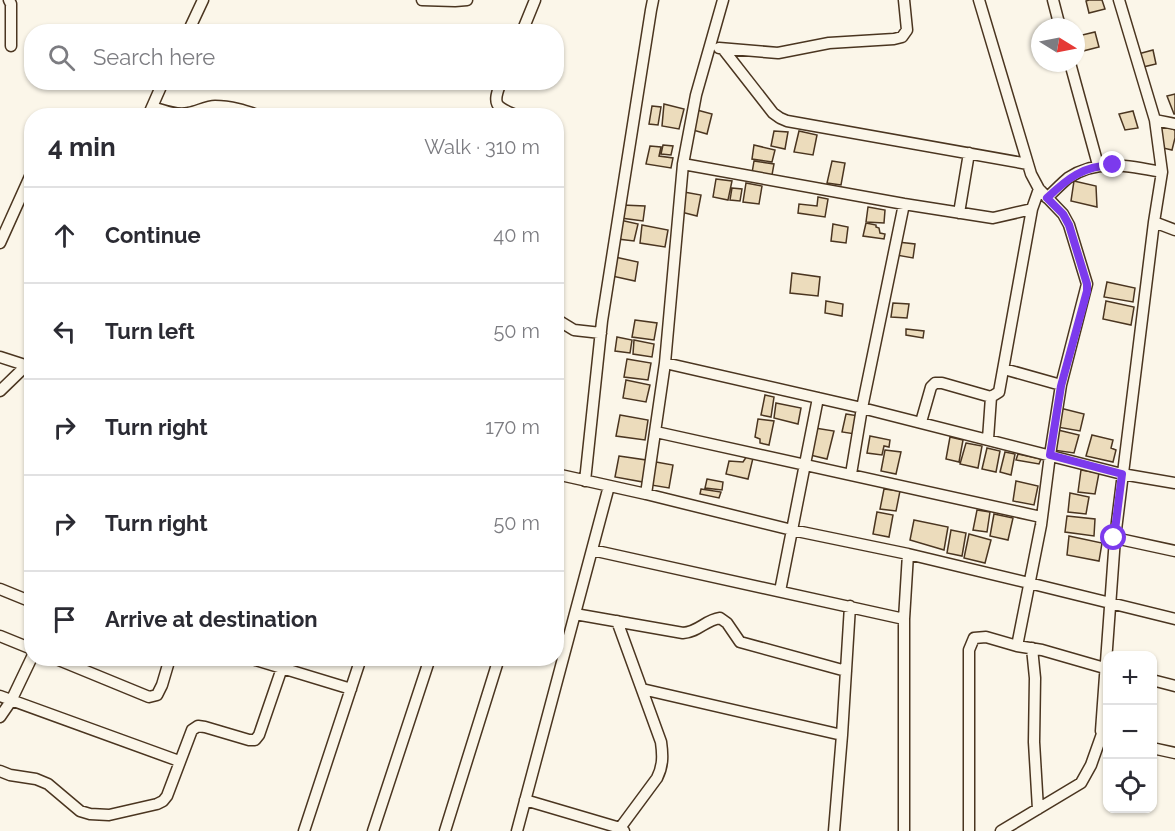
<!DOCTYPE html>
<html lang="en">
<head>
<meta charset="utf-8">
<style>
  :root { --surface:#fff; --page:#f7f7f7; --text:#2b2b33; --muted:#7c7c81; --line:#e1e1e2 }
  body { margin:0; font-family:Raleway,sans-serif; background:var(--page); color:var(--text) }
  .controls { position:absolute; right:18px; bottom:18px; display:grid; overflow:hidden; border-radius:12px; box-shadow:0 2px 4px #0004 }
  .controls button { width:54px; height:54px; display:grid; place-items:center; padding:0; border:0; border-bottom:2px solid var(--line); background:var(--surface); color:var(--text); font:30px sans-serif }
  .compass { position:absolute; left:1031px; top:18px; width:54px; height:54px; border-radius:50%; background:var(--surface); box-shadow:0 2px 4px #0004; rotate:100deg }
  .stop { position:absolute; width:18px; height:18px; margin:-14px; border:4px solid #7c3aed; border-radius:50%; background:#fff }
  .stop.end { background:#7c3aed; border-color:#fff; box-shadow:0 2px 6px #0008 }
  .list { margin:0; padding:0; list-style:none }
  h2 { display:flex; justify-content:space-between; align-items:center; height:78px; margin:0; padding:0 24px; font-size:26px }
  h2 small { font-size:20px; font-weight:400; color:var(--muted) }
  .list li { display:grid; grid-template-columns:39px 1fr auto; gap:18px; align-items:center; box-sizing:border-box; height:96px; padding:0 24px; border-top:2px solid var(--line) }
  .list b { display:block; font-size:22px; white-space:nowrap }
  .list em { font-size:20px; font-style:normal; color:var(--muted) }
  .icon { flex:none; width:33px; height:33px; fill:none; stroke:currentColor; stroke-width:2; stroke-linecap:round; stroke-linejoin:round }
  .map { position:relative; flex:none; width:1175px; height:831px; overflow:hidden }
  .search { position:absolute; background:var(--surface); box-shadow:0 2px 4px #0004; left:24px; top:24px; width:540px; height:66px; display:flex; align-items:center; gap:15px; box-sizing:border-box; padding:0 21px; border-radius:24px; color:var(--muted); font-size:22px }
  .panel { position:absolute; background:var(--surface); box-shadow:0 2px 4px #0004; left:24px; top:108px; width:540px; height:558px; border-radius:24px }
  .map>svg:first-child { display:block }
</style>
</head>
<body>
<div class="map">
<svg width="1175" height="831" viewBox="0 0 1175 831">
  <rect width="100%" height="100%" fill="#fbf6e9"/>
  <path fill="#ecdcbc" stroke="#4a3520" stroke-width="1.5" d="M1089,0H1102L1105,9L1089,13L1086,1Z
    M1095,32L1099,47L1083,51L1078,36Z
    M1153,50L1156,64L1143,67L1138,54Z
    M1175,94V114H1174L1167,96Z
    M664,104L684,109L679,129L662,126Z
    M652,106L661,107L658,125L649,124Z
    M697,110L712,114L707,134L693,130Z
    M1133,111L1138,128L1125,130L1119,114Z
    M1159,124L1175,130V138L1172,150L1163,148Z
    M774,131L788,132L785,149L771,146Z
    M799,131L817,135L813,155L794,152Z
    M663,145L673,146L671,155L661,154Z
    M754,145L775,150L772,162L752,159Z
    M650,146L661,147L659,156L673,158L671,168L646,164Z
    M754,161L774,164L772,175L752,173Z
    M832,161L845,163L841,185L827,183Z
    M716,179L732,181L728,200L713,197Z
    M1074,181L1096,186L1097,207L1071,201Z
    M746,183L762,186L759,204L743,202Z
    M732,188L742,189L740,201L730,200Z
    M684,192L701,195L697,216L681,212Z
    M818,197L828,199L825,217L798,213L799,204L817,206Z
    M622,205L645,206L643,221L621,218Z
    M868,207L885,210L884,223L866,222Z
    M620,220L638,224L634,241L618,239Z
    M866,223L876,225V227L879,228L880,233L885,234L884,239L863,236Z
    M833,224L848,227L846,243L831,241Z
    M642,225L668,230L665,247L640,243Z
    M898,242L915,244L913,258L896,255Z
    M615,257L638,262L635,281L612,276Z
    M792,273L820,277L818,296L790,293Z
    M1107,282L1135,288L1133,302L1104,297Z
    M826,301L843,304L842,316L825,313Z
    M1106,301L1134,307L1131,325L1103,319Z
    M893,303L909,304L907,318L891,317Z
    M635,320L657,323L654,340L632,337Z
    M906,329L924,331L923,338L906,335Z
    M617,337L632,340L630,353L615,351Z
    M634,340L654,344L652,357L633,354Z
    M627,359L651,363L648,380L624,377Z
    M626,380L650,385L646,402L623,398Z
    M765,395L774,397L771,417L761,415Z
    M776,403L801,408L798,424L774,418Z
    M1060,408L1084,414L1080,431L1057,427Z
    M846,414L859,416L855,434L842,432Z
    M620,415L648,420L645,440L616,436Z
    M758,419L774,421L769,445L760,443V439L755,437Z
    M815,428L834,431L827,459L810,455Z
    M1058,430L1079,435L1074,453L1053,450Z
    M1092,435L1113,440L1111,448L1116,450L1113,462L1086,456Z
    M870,436L890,440L889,447L884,446L882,455L867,453Z
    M950,437L963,440L959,462L946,459Z
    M966,443L982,446L978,468L960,464Z
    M987,448L1000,451L996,472L982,469Z
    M885,450L901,452L896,474L881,471Z
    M1005,452L1015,454L1011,475L1000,472Z
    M1018,454L1041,459L1039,464L1016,460Z
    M619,456L646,460L643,482L615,477Z
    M747,456L753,458L748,479L726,474L729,461L743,462Z
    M656,462L673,465L669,488L651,485Z
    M1081,470L1099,473L1095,494L1078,492Z
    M707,479L723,482L722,490L705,488Z
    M1016,481L1038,486L1034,505L1013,501Z
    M701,489L721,492L719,498L700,494Z
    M884,489L900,491L896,511L880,509Z
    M1070,493L1089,497L1086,514L1068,512Z
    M977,510L990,512L987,532L973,530Z
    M877,512L893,515L889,537L873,534Z
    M994,514L1013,518L1008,540L990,536Z
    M1067,516L1095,519L1094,536L1065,532Z
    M914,520L948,527L944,550L910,540Z
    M951,530L966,533L962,556L947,553Z
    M969,534L991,540L985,563L964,558Z
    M1069,536L1102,543L1099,561L1067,555Z"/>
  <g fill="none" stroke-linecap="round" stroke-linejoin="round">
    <defs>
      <path id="street" d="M9,0L11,4V46
        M422,0L455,1L467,0
        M979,0L1031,174L1039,189L1063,214L1069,225L1087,284L1061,385L1050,455L1041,525L1017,646
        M1053,0L1060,27
        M188,32L203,0
        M522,32L535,0
        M719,48L778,53L829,43L894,39L902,37L907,30L904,0
        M723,49L773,113L780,118L787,121L1028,164
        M1070,63L1098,165
        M501,82C491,107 497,107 518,116
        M152,107C163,110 176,116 188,113C197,112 206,106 215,106C231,106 246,111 261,116
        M148,116L163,82
        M1155,120L1175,124
        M683,164L904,204L993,218L1032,209
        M1047,198C1054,191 1061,184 1068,178C1098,158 1129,166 1162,172
        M959,213L969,153
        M1154,222L1175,230
        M0,243L32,172
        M556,319L574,330L601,333
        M0,357L31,367
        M665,363L862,408L1122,474L1175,483
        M1004,369L1061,385
        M0,391L32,360
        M921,422L931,387L935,383H942L991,397L999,392L1032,209L1039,189
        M656,432L1041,517
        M988,439L991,397
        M556,474L646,494L792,530L908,554L1029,583L1175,619
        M851,474L862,408L904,204
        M585,481L602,321L651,10L653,0
        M646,494L665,363L683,164L696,95L723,0
        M1115,538L1175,551
        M592,550L904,619
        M0,589L32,602
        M780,591L818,398
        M575,614L683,633C699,632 705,620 720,618L727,623L740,642L846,671
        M617,621L661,742C663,756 663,766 657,778L620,828
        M0,636L32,649
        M1032,648L1035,678L1034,742L1038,809
        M54,658L149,697L157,695L162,685L170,658
        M249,658L351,689
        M1152,680L1175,686
        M642,689L842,735
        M0,696L179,761
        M0,717L11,701L32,657
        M1108,737L1104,736L1101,731L1115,538L1154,222L1162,172L1155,120L1119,0
        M1152,748L1175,753
        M0,771L10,775L36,779L48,784L80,811L90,814L109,815L157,804L163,801L167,796L192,730L198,726L205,727L249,740H255L259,735L282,668
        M525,800L620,828L624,831
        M304,831L361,658
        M373,831L430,658
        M445,831L499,658
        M517,831L609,486
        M834,831L842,735L850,606
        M904,831V619L908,554
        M969,831V650L974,638L986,637L1017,646L1042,650L1108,669
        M1001,831L1081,783L1091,765L1102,734"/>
    </defs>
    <use href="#street" stroke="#4a3520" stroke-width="13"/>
    <use href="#street" stroke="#fbf6e9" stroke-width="10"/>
  </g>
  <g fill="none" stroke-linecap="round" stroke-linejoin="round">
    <path stroke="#7c3aed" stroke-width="8" d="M1113,165C1083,166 1068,178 1047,198L1063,214L1069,225L1087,284V291L1061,386L1050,455L1122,474L1114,538"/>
  </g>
</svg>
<div class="controls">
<button>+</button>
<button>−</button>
<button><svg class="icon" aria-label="locate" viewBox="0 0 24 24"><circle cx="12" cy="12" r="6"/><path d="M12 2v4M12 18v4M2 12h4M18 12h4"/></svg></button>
</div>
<svg class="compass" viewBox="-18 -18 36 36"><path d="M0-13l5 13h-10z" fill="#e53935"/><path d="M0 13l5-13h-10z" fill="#7c7c81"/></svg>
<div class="stop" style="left:1114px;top:538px"></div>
<div class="stop end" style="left:1113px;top:165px"></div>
<div class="search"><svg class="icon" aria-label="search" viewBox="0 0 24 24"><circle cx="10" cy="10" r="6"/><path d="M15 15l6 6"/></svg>Search here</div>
<section class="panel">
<h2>4 min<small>Walk · 310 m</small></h2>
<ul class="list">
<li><svg class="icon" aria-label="ahead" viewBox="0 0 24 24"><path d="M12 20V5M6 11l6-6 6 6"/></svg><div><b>Continue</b></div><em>40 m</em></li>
<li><svg class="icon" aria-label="left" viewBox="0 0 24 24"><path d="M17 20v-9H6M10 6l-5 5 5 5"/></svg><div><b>Turn left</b></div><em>50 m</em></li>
<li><svg class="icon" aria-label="right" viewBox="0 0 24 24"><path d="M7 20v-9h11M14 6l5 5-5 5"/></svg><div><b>Turn right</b></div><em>170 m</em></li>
<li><svg class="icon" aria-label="right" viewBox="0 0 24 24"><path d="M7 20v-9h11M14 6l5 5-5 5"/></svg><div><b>Turn right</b></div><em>50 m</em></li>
<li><svg class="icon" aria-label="arrive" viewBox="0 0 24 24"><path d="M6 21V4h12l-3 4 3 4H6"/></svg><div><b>Arrive at destination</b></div></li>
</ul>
</section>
</div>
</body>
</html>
